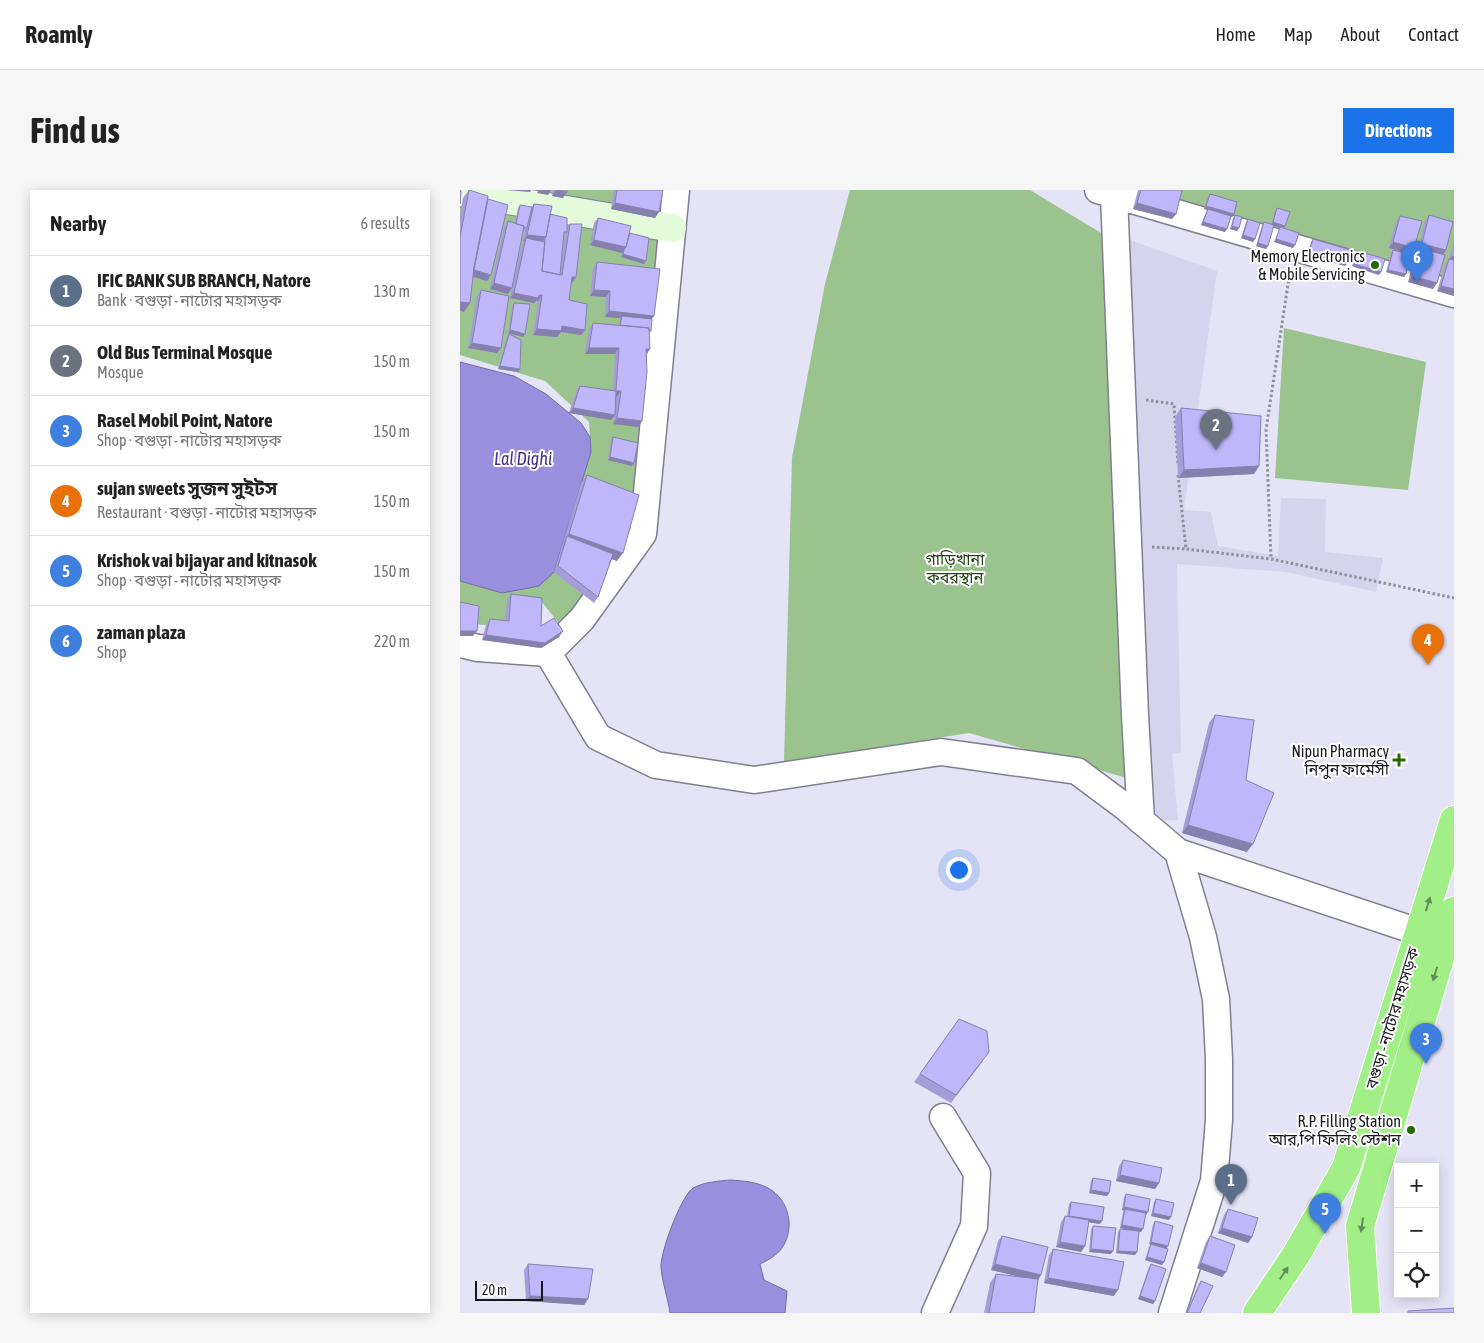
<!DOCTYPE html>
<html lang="en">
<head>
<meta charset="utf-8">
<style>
  :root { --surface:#fff; --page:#f6f6f6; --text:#222; --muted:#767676; --line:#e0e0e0; --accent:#1a73e8 }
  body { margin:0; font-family:"Asap Condensed","Noto Sans Bengali",sans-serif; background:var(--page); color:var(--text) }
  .controls { position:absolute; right:15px; bottom:15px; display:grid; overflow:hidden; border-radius:0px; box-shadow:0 2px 12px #0003 }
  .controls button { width:45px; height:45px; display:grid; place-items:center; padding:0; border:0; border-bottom:1px solid var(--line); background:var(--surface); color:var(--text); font:25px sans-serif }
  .scale { position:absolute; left:15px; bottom:12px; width:68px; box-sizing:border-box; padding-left:5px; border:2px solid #17161d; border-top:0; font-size:14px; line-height:18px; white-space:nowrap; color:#17161d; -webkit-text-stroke:4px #fff; paint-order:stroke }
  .you { position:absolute; left:498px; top:679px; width:18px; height:18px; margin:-12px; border:4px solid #fff; border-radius:50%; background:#1a73e8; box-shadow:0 0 0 8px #1a73e833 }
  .badge { display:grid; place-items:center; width:32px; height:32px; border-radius:50%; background:var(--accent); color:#fff; font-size:16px; font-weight:700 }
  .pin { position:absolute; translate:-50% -41px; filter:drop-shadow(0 1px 2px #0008) }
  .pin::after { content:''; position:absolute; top:26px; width:18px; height:15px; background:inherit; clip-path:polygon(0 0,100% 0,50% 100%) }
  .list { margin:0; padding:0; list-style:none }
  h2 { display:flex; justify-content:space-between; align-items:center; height:65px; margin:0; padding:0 20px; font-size:21px }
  h2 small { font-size:16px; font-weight:400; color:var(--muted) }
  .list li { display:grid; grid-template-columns:32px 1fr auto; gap:15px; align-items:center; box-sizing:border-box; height:70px; padding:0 20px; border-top:1px solid var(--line) }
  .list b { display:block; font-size:19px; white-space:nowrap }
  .list p { margin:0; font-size:16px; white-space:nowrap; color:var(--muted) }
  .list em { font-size:16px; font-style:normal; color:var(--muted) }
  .icon { flex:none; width:28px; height:28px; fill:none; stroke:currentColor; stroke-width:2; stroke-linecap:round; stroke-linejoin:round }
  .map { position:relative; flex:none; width:994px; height:1123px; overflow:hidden; border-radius:0px }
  header { display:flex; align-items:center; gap:30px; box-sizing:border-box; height:70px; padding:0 25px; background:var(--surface); border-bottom:1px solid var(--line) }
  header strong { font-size:24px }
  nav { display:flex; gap:28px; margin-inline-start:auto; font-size:18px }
  .intro { display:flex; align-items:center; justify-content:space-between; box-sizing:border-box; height:120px; padding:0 30px }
  h1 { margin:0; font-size:35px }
  .button { padding:12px 22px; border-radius:0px; background:var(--accent); color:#fff; font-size:18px; font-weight:700 }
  main { display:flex; gap:30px; padding:0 30px }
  aside { flex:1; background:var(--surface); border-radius:0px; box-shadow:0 2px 12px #0003 }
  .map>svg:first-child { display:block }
</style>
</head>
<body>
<header>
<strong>Roamly</strong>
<nav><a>Home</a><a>Map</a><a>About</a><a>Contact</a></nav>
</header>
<div class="intro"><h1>Find us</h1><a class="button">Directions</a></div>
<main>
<aside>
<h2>Nearby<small>6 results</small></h2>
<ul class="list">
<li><span class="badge" style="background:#5c6f8a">1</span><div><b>IFIC BANK SUB BRANCH, Natore</b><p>Bank · বগুড়া - নাটোর মহাসড়ক</p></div><em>130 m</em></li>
<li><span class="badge" style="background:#6b7280">2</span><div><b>Old Bus Terminal Mosque</b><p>Mosque</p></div><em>150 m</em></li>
<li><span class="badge" style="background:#3f7fe0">3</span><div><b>Rasel Mobil Point, Natore</b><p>Shop · বগুড়া - নাটোর মহাসড়ক</p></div><em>150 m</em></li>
<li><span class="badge" style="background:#e8710a">4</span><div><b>sujan sweets সুজন সুইটস</b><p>Restaurant · বগুড়া - নাটোর মহাসড়ক</p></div><em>150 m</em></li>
<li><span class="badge" style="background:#3f7fe0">5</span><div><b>Krishok vai bijayar and kitnasok</b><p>Shop · বগুড়া - নাটোর মহাসড়ক</p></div><em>150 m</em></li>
<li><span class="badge" style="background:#3f7fe0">6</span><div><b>zaman plaza</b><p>Shop</p></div><em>220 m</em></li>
</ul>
</aside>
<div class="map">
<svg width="994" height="1123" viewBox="0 0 994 1123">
  <rect width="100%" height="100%" fill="#e5e3f6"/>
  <path fill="#d6d4ed" d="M656,45L757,81L724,320L751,322L758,356L818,366L821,308L866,309L865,362L923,368L916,402L826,382L717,374L721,562L712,564L718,630L681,631Z"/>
  <path fill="#9bc38e" d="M0,0H217L183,344L102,437L81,411L45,437L14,434L0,419V391L42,403L78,396L94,382L131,262L129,232L85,191L0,165Z
    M390,0H570L651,49L667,588L509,543L324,572L332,268L365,94Z
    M638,0H994V104Z
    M824,138L966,172L948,300L815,288Z"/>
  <path fill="#9a8fdf" stroke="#736ba5" d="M0,172L54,186L86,204L121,233L130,247L131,262L94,382L79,396L42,403L0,391Z
    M271,990C284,991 297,992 308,998C330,1010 335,1039 322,1058C316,1066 308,1070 300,1074L304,1090L327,1101L325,1123H210C208,1108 202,1092 201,1077C200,1063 221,1006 233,998C244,992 259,991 271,990Z"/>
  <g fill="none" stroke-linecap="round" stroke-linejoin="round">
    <defs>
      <path id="street" d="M638,0L994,104
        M654,5L675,525L681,631
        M0,454L18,458L88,463
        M88,463L138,547L196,575L294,590L481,562L617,581L664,616L718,662L959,742
        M88,463L122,429L183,344L216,0
        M475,1123L514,1036L517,983L483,927
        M712,1123L754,991L759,930V869L756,809L743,747L718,662"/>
      <path id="secondary" d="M0,2L212,38"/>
      <path id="highway" d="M797,1123L836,1065L886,978L994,630
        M906,1123L900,1036L994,721"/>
    </defs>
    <use href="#street" stroke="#807f90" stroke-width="29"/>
    <use href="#secondary" stroke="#807f90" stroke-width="30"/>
    <use href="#highway" stroke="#fff" stroke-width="30"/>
    <path stroke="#8f8e9c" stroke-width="3" stroke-dasharray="2.5 2.5" stroke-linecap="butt" d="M830,81L806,240L811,369L994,408
      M686,210L714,214L718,274
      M718,285L726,359L811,369
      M692,357L726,359"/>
    <use href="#street" stroke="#fff" stroke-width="26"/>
    <use href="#secondary" stroke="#e3fadb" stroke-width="28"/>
    <use href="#highway" stroke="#a2ef88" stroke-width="28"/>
  </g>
  <path fill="#a49dd7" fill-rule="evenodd" d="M9,0L28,9L31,85L27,91L13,87L10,113L4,122L0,121V26L3,8Z
    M93,0H107L103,8L92,6Z
    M154,0H203L195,28L151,19Z
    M678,0H722L716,24L712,29L673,19Z
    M750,4L774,24L772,27H771L767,39L765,42L741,35L746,22L747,20L744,19L748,6Z
    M74,14L90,24L107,38L110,34L116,87L111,93L109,110L125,140L121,145L101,142L97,147L73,145L78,111H76L74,113L50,108L62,54L64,51H63L65,41H63L52,98L48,104L30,99L44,37L48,31L55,33L58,18L60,15L72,17ZM104,45H105L102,66Z
    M817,18L825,36L824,38L833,58L814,52L820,38L813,36L806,59L796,56L802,35L804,32L811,34L815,21Z
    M775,25L779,38L777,41L770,39L773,28Z
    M969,25L986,60L983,65L973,99L948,92L955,64L958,60L965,31Z
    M940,26L954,58L950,64L929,58L936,32Z
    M138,28L170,43L186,71L184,74L161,67L162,63L130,55L134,33Z
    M788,29L793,52L781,48L786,32Z
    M853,49L885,76L847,65L851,52Z
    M994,50V106L977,101L985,75L989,69Z
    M933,60L946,84L944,87L926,82L931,63Z
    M898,61L919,85L892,76L896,64Z
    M137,72L192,129L186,164L182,231L178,237L153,234L154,225L151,230L109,223L116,201L120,196L153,200L155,164H125L129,139L133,133L159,135L160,128L145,127L146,107L130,106L133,78Z
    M21,100L41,158L37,163L8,158L17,106Z
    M54,113L65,144L63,147L48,143L52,116Z
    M49,144L58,182L38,179L47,146Z
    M721,218L799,276L794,284L718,288L715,227Z
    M153,247L174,273L172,276L148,270L151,250Z
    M127,285L157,371L152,369L138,407L134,413L94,382L121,293Z
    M51,404L81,436L99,447L81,458L22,450L26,435L30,429L45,431L47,410Z
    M755,525L786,590L787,662L722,643L749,533Z
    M499,829L523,871L491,913L454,892Z
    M663,970L699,993L695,999L656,991L659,976Z
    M633,988L649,1003L647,1006L629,1003L631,991Z
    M666,1004L688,1022L686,1024L681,1042L679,1041L677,1062L675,1065L656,1063L658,1042L660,1039L676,1041L660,1038L663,1022L664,1021L662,1020L664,1007Z
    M696,1009L709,1030L691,1026L694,1012Z
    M611,1012L640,1034L629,1032L625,1056L621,1062L596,1057L601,1032L605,1026L607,1027L609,1014Z
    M768,1019L792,1047L788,1053L758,1043L764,1025Z
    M695,1031L707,1059L704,1072L702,1075L685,1070L689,1057L691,1055L689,1054L693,1034Z
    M633,1036L651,1064L629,1062L631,1039Z
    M542,1046L581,1085L578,1090L574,1123H524L530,1093L536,1084L562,1087L531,1080L538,1051Z
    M750,1046L766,1082L762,1087L737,1078L746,1052Z
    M593,1059L654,1106L584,1093L589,1065Z
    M68,1074L128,1109L124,1115L66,1111L64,1080Z
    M691,1074L695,1111L693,1114L678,1109L689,1077Z
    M741,1091L740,1123H726L739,1094Z"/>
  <path fill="#8680af" d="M46,0H71L70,2Z
    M79,0H91L88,5L77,3Z
    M96,0L107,2L103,8L92,6Z
    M155,13L199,22L195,28L151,19Z
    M677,13L716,24L712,29L673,19Z
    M746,16L774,24L772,27L744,19Z
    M743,32L767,39L765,42L741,35Z
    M813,32L825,36L823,39L811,35Z
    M772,36L779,38L777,41L770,39Z
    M67,45L86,47L82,52L66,48L64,51H63Z
    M783,45L795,49L793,52L781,48Z
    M816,49L835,55L833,58L814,52Z
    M134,50L166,57L162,63L130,55Z
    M933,52L954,58L950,64L929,58Z
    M798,53L808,56L806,59L796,56Z
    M962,54L986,60L982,66L958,60Z
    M849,62L887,74L885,76L847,65Z
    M163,64L186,71L184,74L161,67Z
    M992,66H994V73L988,71Z
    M894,74L921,82L919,85L892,76Z
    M12,80L31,85L27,91L8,85Z
    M928,80L946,84L944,87L926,82Z
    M952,86L977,93L973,99L948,92Z
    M112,87H116L112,93H108Z
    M34,93L52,98L48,104L30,99Z
    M981,96L994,99V106L977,101Z
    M134,100L150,101L146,107L130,106Z
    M54,103L79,105H82L78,111H76L74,113L50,108Z
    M0,112L10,113L4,122L0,121Z
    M149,121L194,126L190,132L162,126L160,128L145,127Z
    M102,136L125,140L121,145L101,142L97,147L73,145L77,139Z
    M50,140L65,144L63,147L48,143Z
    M12,153L41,158L37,163L8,158Z
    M129,158H159L155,164H125Z
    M186,159H190L186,165Z
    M40,176L60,179L58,182L38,179Z
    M156,201H161L157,207L152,206Z
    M113,218L155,225L151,230L109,223Z
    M157,228L182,231L178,237L153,234Z
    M150,267L174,273L172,276L148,270Z
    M799,276L794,284L718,288L724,280Z
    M109,344L163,363L157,371L105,353L107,346Z
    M0,441H17L13,446H0Z
    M103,441L99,447L81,458L22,450L26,445Z
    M728,635L793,654L787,662L722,643Z
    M660,985L699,993L695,999L656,991Z
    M631,1000L649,1003L647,1006L629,1003Z
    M664,1017L688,1022L686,1025L662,1020Z
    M693,1023L711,1027L709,1030L691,1026Z
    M609,1026L642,1031L640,1034L607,1029Z
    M662,1035L683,1039L681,1042L660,1038Z
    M762,1038L792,1047L788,1053L758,1043Z
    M600,1052L625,1056L621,1062L596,1057Z
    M691,1052L708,1056L706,1059L689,1054Z
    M631,1059L653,1061L651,1064L629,1062Z
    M658,1061L677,1062L675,1065L656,1063Z
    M687,1067L704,1072L702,1075L685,1070Z
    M741,1073L766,1082L762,1087L737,1078Z
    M535,1074L581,1085L577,1091L531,1080Z
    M588,1088L658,1100L654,1106L584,1093Z
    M70,1106L128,1109L124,1115L66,1111Z
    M680,1106L695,1111L693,1114L678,1109Z"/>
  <path fill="#bfb7fa" stroke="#8680af" d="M0,0L1,1L0,14Z
    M9,0L28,6L14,77L10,113L0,112V47Z
    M96,0H107V2Z
    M157,0H203L199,22L155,13Z
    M681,0H722L716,24L677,13Z
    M750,4L777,12L774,24L746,16Z
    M28,9L48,15L31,85L14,80Z
    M74,14L92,16L86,47L67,45Z
    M60,15L72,17L67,38H64V36L56,34Z
    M817,18L830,22L825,36L813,32Z
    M748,19L771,26L767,39L743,32Z
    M90,24L107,28V42H104L100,85L82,81L85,48L86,47Z
    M775,25L782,27L779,38L772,36Z
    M969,25L993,32L986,60L962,54Z
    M940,26L962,31L954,58L933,52Z
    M138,28L171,36L166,57L134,50Z
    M788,29L800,33L795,49L783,45Z
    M48,31L64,36L52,98L34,93Z
    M804,32L814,35L808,56L798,53Z
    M110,34H122L116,87H112L109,110L127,114L125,140L102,136L101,141L77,139L82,105H79L78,108L54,103L66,48L85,52L82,81L102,85Z
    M820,37L839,43L835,55L816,49Z
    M170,43L189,48L186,71L163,64L164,60L166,57Z
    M853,49L891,60L887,74L849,62Z
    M959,58L985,65L977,93L952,86Z
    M933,60L951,65L946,84L928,80Z
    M898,61L925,69L921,82L894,74Z
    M989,69L994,70V99L981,96Z
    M137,72L200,79L194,126L149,121L150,101L134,100Z
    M21,100L49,106L41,158L12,153Z
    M54,113L70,114L65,144L50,140Z
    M162,126L192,129L191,141H189V138L160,135Z
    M133,133L189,138L190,159H186L187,182L182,231L157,228L161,201H156L155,225L113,218L120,196L156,201L159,158H129Z
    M49,144L61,150L60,179L40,176Z
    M721,218L801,226L799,276L724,280Z
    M153,247L178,253L174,273L150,267Z
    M127,285L179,305L163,363L109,344Z
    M107,346L153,364L138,407L98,376Z
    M51,404L82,408L81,436L94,428L103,441L85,453L26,445L30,429L49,431Z
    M0,412L19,416L17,441H0Z
    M755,525L794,530L786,590L814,603L793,654L728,635Z
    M499,829L527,841L529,862L496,905L460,884Z
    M663,970L702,978L699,993L660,985Z
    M633,988L651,991L649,1003L631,1000Z
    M666,1004L690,1009L688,1022L664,1017Z
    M696,1009L714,1013L711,1027L693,1023Z
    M611,1012L644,1017L642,1031L609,1026Z
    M665,1019L686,1023L683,1039L662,1035Z
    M768,1019L798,1028L792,1047L762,1038Z
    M605,1026L629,1030L625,1056L600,1052Z
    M695,1031L713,1036L708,1056L691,1052Z
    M633,1036L656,1038L653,1061L631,1059Z
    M660,1039L679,1041L677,1062L658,1061Z
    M542,1046L588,1057L581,1085L535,1074Z
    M750,1046L775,1055L766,1082L741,1073Z
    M691,1054L708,1059L704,1072L687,1067Z
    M593,1059L664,1072L658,1100L588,1088Z
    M68,1074L133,1079L128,1109L70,1106Z
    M691,1074L706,1079L695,1111L680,1106Z
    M536,1084L578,1089L574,1123H529Z
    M741,1091L753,1096L740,1123H727Z
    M994,1118V1123H948V1121Z"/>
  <defs><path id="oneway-solid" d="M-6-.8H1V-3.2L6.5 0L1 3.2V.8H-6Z" transform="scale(1.25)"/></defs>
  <g fill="#638d58">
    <use href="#oneway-solid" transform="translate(968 714) rotate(-73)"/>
    <use href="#oneway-solid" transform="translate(975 784) rotate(107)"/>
    <use href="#oneway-solid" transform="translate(902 1035) rotate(98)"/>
    <use href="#oneway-solid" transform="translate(824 1083) rotate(-56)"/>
  </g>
  <g fill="#276900" stroke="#fff" stroke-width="2">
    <circle cx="915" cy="75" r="5"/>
    <path d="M936.5 562.5h5v5h5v5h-5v5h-5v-5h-5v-5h5z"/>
    <circle cx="951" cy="940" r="5"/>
  </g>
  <g text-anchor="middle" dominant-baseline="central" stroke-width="4" stroke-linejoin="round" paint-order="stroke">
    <g font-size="16" fill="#17161d" stroke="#fff" text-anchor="end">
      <text x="905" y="66">Memory Electronics<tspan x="905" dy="18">&amp; Mobile Servicing</tspan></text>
      <text x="929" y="561">Nipun Pharmacy<tspan x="929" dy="18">নিপুন ফার্মেসী</tspan></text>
      <text x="941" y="931">R.P. Filling Station<tspan x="941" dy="18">আর,পি ফিলিং স্টেশন</tspan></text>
    </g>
    <g font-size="16" fill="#1f4311" stroke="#fff">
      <text x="495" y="369">গাড়িখানা<tspan x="495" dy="18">কবরস্থান</tspan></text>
    </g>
    <g font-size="16" fill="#17161d" stroke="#fff">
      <text transform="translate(932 828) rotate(-73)">বগুড়া - নাটোর মহাসড়ক</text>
    </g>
    <g font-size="18" font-style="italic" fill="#462f8c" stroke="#fff">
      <text x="63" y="268">Lal Dighi</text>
    </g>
  </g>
</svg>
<div class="controls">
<button>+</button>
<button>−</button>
<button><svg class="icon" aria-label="locate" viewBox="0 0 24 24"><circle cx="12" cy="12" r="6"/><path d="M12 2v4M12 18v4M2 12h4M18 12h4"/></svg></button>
</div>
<div class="scale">20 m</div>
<div class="you"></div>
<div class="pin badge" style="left:771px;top:1015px;background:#5c6f8a">1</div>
<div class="pin badge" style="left:756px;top:260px;background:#6b7280">2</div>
<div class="pin badge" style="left:966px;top:874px;background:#3f7fe0">3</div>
<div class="pin badge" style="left:968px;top:475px;background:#e8710a">4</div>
<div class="pin badge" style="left:865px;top:1044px;background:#3f7fe0">5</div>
<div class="pin badge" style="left:957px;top:92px;background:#3f7fe0">6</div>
</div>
</main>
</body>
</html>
